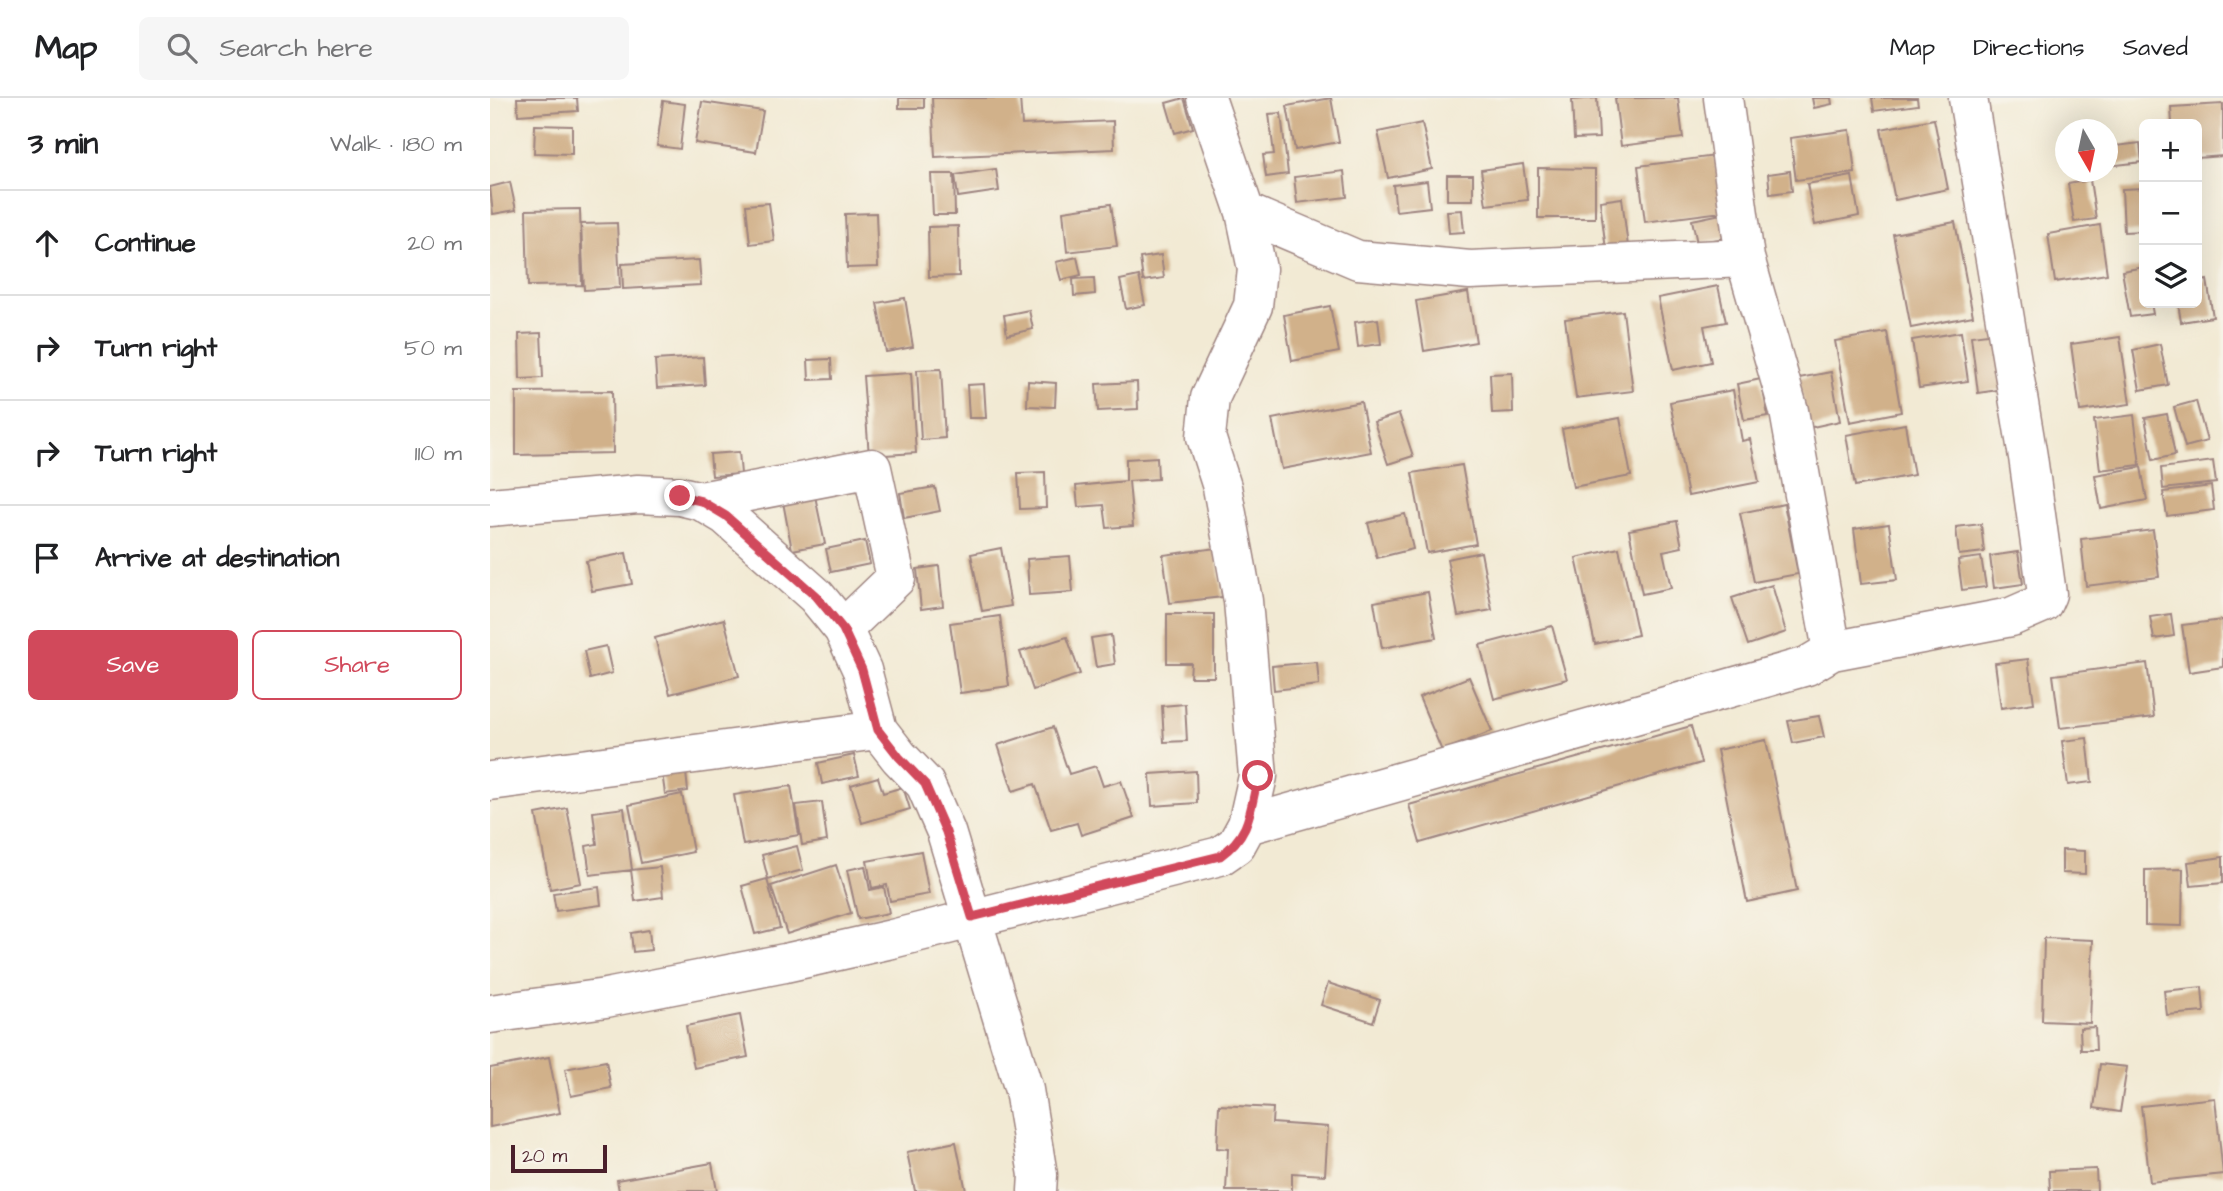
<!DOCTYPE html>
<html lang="en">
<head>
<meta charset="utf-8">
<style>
  :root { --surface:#fff; --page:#f6f6f6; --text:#202124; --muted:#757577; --line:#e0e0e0; --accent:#d1495b }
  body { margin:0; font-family:"Architects Daughter",sans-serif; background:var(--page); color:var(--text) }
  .controls { position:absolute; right:21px; top:21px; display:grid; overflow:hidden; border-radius:10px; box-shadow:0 7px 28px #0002 }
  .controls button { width:63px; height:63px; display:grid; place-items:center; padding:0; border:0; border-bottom:2px solid var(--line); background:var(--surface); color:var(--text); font:35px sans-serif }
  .compass { position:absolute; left:1565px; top:21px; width:63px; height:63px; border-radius:50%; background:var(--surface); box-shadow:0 7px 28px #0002; rotate:171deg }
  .scale { position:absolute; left:21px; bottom:18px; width:96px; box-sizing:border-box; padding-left:7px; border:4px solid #4a1f2b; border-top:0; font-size:19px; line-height:24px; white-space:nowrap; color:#4a1f2b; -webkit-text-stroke:5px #f7f3e8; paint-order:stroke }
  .stop { position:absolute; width:21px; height:21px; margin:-16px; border:5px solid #d1495b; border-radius:50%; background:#fff }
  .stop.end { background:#d1495b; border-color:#fff; box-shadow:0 2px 7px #0008 }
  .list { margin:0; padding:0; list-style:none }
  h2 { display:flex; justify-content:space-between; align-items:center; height:91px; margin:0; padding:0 28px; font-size:30px }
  h2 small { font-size:23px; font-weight:400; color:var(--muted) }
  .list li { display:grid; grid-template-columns:46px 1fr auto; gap:21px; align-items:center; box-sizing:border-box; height:105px; padding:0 28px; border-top:2px solid var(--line) }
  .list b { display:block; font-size:26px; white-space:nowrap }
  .list em { font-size:23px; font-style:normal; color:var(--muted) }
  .actions { display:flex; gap:14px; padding:21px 28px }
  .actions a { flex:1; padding:16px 0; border:2px solid var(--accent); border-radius:10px; text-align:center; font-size:24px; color:var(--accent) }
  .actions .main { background:var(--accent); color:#fff }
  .icon { flex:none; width:38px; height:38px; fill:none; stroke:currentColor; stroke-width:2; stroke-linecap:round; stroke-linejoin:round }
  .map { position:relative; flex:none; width:1733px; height:1093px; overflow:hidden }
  header { display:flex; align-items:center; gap:42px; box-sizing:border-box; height:98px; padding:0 35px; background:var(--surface); border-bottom:2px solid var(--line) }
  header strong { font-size:33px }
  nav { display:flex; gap:38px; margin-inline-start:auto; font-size:24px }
  .search { width:490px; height:63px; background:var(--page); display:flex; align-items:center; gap:18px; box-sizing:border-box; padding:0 24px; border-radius:10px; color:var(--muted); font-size:26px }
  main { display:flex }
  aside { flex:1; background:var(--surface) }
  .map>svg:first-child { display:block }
</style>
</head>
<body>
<header>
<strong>Map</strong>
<div class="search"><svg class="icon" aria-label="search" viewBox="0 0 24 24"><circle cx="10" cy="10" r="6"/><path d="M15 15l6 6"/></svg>Search here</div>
<nav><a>Map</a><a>Directions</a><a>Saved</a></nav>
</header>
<main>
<aside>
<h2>3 min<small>Walk · 180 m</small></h2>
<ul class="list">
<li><svg class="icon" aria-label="ahead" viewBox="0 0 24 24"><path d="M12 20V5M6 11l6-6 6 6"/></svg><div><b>Continue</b></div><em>20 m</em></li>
<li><svg class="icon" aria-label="right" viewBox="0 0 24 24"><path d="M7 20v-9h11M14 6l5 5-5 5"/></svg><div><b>Turn right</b></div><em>50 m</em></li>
<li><svg class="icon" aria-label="right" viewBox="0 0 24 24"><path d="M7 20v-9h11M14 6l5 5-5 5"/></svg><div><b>Turn right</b></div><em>110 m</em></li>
<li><svg class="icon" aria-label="arrive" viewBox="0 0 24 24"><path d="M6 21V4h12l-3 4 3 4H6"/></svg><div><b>Arrive at destination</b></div></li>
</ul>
<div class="actions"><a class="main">Save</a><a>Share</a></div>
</aside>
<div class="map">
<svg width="1733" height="1093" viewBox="0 0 1733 1093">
  <rect width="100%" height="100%" fill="#f7f3e8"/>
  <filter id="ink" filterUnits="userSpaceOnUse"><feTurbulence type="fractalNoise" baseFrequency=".0143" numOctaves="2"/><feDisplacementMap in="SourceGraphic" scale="14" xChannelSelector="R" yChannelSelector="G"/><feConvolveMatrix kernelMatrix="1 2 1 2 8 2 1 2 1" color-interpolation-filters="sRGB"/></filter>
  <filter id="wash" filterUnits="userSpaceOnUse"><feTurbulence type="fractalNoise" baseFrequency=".00686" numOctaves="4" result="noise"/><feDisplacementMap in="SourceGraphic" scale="28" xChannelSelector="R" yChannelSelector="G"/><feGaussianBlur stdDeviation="1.57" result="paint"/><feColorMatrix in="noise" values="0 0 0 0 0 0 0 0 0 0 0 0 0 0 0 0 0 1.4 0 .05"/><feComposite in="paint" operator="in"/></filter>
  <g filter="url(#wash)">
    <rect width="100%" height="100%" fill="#f2ead4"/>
    <g id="blocks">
      <path fill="#d1b18a" d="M27,0H87L88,13L28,17Z
        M409,0H434V10H409Z
        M442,0H530L532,27L623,23L624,51L445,59Z
        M694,0L703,30L685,35L676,5Z
        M841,0L849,44L805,52L797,8Z
        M1107,0L1109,40L1084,41L1082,2Z
        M1125,0H1188L1193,40L1131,48Z
        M1322,0H1341L1342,6L1324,10Z
        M1382,0H1427L1428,7L1384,13Z
        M173,3L195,6L190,51L167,48Z
        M212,4L273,13L266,54L205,45Z
        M1733,6V58L1707,60V26H1682L1681,9Z
        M791,15L798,76L776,79L773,57L784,56L779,16Z
        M1444,21L1458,91L1405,102L1391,31Z
        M932,25L942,71L898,80L888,34Z
        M45,27L82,28V56L44,55Z
        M1360,32L1365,75L1306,82L1300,40Z
        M1650,45L1652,64L1618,68V49Z
        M1225,58L1232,114L1155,124L1148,68Z
        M1033,66L1038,102L996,107L991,72Z
        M1048,70L1105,71V120H1048Z
        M506,71L509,93L468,99L465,77Z
        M854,73L857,99L807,105L804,79Z
        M1300,73L1302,93L1280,96L1278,76Z
        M441,76H464L465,117H443Z
        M957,77H983V102H957Z
        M1362,78L1369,118L1325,127L1317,86Z
        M1600,82L1606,121L1584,124L1578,86Z
        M937,83L940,109L906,113L903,87Z
        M20,84L26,112L3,116L0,89Z
        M1654,90V133L1634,134L1632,91Z
        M1132,100L1139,157L1117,160L1110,103Z
        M279,105L284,143L260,146L256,107Z
        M621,106L627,148L577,154L573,113Z
        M90,111L92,187L38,188L36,112Z
        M972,112L974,134L959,135L957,113Z
        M1246,113L1251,137L1207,145L1202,122Z
        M386,115L388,169L357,170L355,116Z
        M1465,124L1483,218L1421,230L1403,136Z
        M127,125L130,190L94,192L91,126Z
        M1610,127L1617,176L1565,184L1558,136Z
        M468,128L469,178L439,179L438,129Z
        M671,157L674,180L653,183L650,160Z
        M587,159L591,177L571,182L566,164Z
        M209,162L211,187L133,191L132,166Z
        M1654,169V205H1661L1663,216L1640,219L1632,173Z
        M649,178L655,207L636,211L630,182Z
        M604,180L605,196L584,198L583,181Z
        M1717,182L1723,219L1691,224L1688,205H1707V184Z
        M1228,188L1236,224L1214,228L1221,264L1183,272L1168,200Z
        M978,194L986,244L934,253L926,203Z
        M415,200L423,249L396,254L387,205Z
        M840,208L849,254L802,263L794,217Z
        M539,212L543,231L517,237L514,217Z
        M1133,213L1143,293L1086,300L1075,221Z
        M888,221L891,246L868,249L865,224Z
        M1397,234L1411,314L1360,324L1345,243Z
        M1471,234L1478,283L1429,290L1422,242Z
        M1513,234L1521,290L1488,295L1481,238Z
        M51,235L53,280L30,281L29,236Z
        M1630,239L1640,306L1590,313L1581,246Z
        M1670,246L1678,287L1650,292L1643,252Z
        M213,259L215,287L167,290L165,262Z
        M341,261L342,281L319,282L318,262Z
        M451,271L455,340L431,342L427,272Z
        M1341,274L1350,323L1318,330L1309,280Z
        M421,275L426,355L379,358L373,278Z
        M1022,275L1023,314L1002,315L1000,276Z
        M1271,281L1278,318L1254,322L1247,286Z
        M538,283L566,285L565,309L537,308Z
        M647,284L648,311L608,313L606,286Z
        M494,286L496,320H479L477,287Z
        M1243,292L1252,343L1260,341L1269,384L1198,398L1180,304Z
        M122,293L123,355L26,357V294Z
        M1706,303L1717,343L1695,349L1684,309Z
        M871,304L881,354L792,371L782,321Z
        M909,316L923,358L898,366L884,324Z
        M1677,316L1685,357L1663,362L1655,320Z
        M1644,317L1650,367L1610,372L1604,322Z
        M1130,320L1141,378L1083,389L1072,331Z
        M1415,326L1424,377L1365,388L1356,337Z
        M249,354L251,376L222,378L220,356Z
        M667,359L668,381L639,383L643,428L617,430L614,407L588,409L586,388L636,383V361Z
        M1723,363L1726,385L1673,391L1671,370Z
        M972,367L986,446L937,455L922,375Z
        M1651,369L1657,402L1611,411L1605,377Z
        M555,374L556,410L530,411L528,375Z
        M1721,388L1724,412L1677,418L1673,394Z
        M445,389L450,413L414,420L410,395Z
        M325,398L335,446L302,452L293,404Z
        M1294,406L1308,476L1264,484L1250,415Z
        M915,416L923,451L887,460L878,425Z
        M1187,423L1192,449L1173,453L1181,490L1152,496L1139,432Z
        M1399,426L1407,482L1371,486L1364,431Z
        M1491,426L1494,454L1469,457L1466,429Z
        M1663,432L1669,479L1596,488L1591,441Z
        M375,443L380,466L341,474L336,451Z
        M511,450L521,508L492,513L481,456Z
        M726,450L732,499L680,505L673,457Z
        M1129,450L1148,537L1105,546L1086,460Z
        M991,454L1002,512L968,518L957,461Z
        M1528,454L1533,486L1504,490L1500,458Z
        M136,455L142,486L102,493L96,463Z
        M580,458L583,494L539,497L537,461Z
        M1491,459L1496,489L1472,492L1468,462Z
        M449,468L453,508L431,511L427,471Z
        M1282,487L1296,534L1258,547L1242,500Z
        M938,494L946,540L892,550L884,504Z
        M677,516H724V579H700L701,565H677Z
        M1681,516L1684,538L1664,541L1660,519Z
        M510,518L519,588L470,595L460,525Z
        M234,521L249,578L180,596L165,540Z
        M1733,522V569L1699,574L1692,527Z
        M1062,528L1077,581L1004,601L990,547Z
        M621,537L625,566L606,569L601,540Z
        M577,539L590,576L543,592L530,554Z
        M116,548L122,575L100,581L94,553Z
        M1538,561L1544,605L1511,610L1505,565Z
        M827,564L829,587L784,592L782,568Z
        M1657,565L1664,619L1570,630L1563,577Z
        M979,579L1002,633L952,653L929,599Z
        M695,606L697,643L674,644L672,608Z
        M1329,618L1334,639L1303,645L1298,623Z
        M1201,628L1211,665L930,745L919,707Z
        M563,629L579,676L606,668L613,688L631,683L644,720L591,737L587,725L561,732L545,686L523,693L508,647Z
        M1597,640L1602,684L1578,687L1572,643Z
        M1276,642L1307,793L1257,804L1227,652Z
        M194,657L198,693L175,696L170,660Z
        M364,657L369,678L332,686L328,665Z
        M706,673L707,705L662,708L660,676Z
        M388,679L393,695L413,689L420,711L372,725L361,687Z
        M301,688L309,737L253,747L244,697Z
        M192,696L203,754L151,765L139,707Z
        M332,704L337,743L312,747L306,707Z
        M77,710L91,785L60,791L46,716Z
        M134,710L142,772L100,777L96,748L107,746L103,714Z
        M307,748L313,772L278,781L272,757Z
        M1572,752L1595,753V776L1572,775Z
        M431,753L439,796L400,803L397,787L382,790L377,763Z
        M1733,759V785L1701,788L1698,764Z
        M346,767L361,815L297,836L281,788Z
        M375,768L380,792L394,789L399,815L368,821L357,772Z
        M170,769L173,799L145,803L141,772Z
        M1693,771L1692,828L1655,827V772Z
        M277,781L290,830L265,836L252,788Z
        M109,789L111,807L66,813L63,795Z
        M159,832L161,852L143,854L141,835Z
        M1554,840L1603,842L1600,925L1552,923Z
        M838,885L890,902L883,924L831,907Z
        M1712,889L1714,914L1677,917L1674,893Z
        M250,917L258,959L204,970L196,928Z
        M1605,929L1606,952H1591L1590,930Z
        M59,959L70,1015L0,1029V970Z
        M116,963L121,990L81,998L75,971Z
        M1610,966L1637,969L1630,1014L1604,1010Z
        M1725,1000L1733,1076L1660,1084L1651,1008Z
        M729,1007L783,1010L782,1025L838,1029L835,1077L802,1075V1093H736L738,1051L727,1050Z
        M466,1044L476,1093H425L417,1054Z
        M222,1065L227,1093H129L127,1082Z
        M1606,1071L1607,1093H1560L1559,1073Z"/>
    </g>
  </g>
  <g filter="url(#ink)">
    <use href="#blocks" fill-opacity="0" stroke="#9e8480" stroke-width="2"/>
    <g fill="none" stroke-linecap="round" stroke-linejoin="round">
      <defs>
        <path id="minor" d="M1233,0L1255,160L1299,313L1342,553
          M755,114L868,162L980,172L1255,160
          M211,403L382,370L406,480L353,531
          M0,409L148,396L190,398L211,403L236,418L326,498L353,531L372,572L388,632L409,659L435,686L456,734L534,992L548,1077L547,1093
          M0,683L388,632
          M757,727L1317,568L1342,553L1521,519L1553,505L1557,496L1538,359L1478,0
          M0,916L116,900L295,865L402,841L730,758L746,747L757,727L768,678L753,503L732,389L716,339L720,300L763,208L767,171L755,114L716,0"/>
      </defs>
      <use href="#minor" stroke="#9e8480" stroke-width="41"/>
      <use href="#minor" stroke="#fff" stroke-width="38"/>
    </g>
  </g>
  <g fill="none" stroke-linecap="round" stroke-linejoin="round" filter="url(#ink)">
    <path stroke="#d1495b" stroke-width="9" d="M190,398L211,403L236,418L326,498L353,531L372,572L388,632L409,659L435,686L456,734L482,819L730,758C761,736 760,713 768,678"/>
  </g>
</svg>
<div class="controls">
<button>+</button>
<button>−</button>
<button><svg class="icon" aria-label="layers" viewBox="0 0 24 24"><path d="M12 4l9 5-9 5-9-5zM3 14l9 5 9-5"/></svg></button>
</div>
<svg class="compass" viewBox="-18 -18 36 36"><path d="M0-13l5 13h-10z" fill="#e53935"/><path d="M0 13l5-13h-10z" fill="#757577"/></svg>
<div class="scale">20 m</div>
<div class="stop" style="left:768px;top:678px"></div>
<div class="stop end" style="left:190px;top:398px"></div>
</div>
</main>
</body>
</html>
